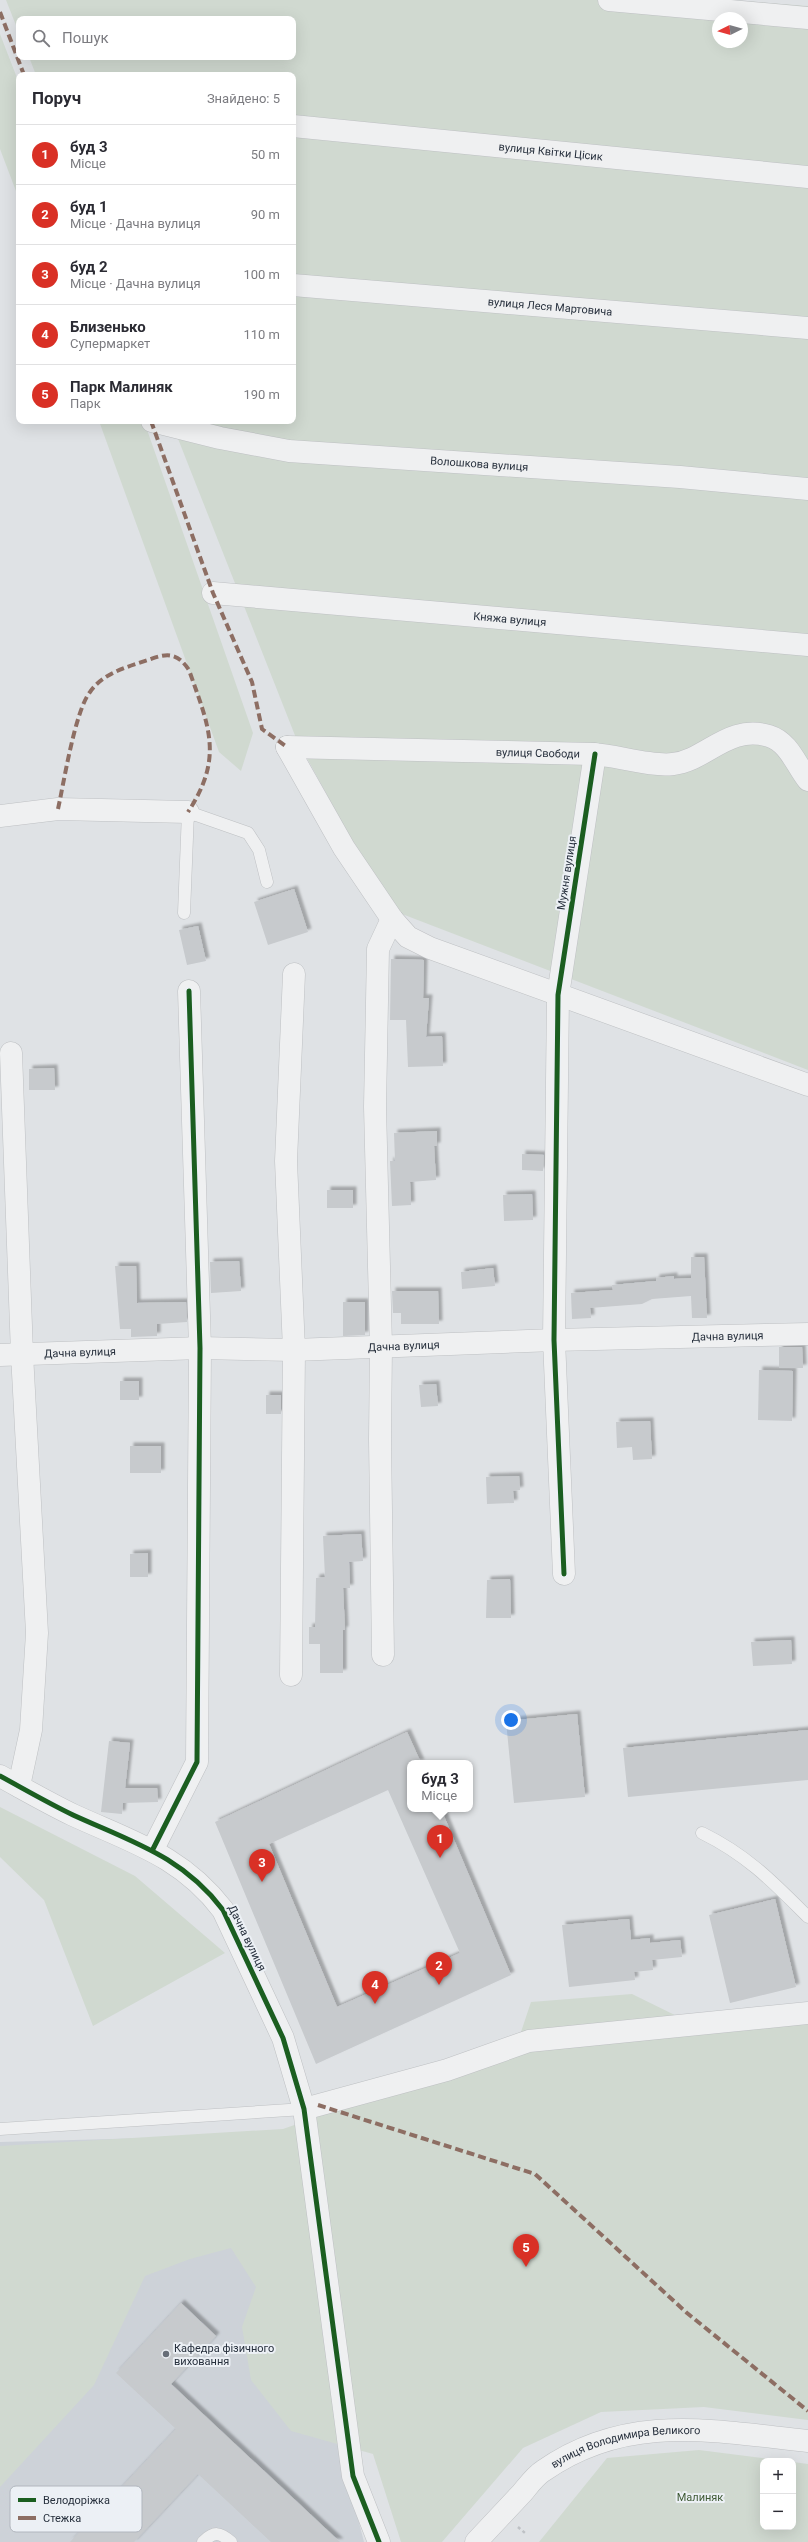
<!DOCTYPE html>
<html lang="uk">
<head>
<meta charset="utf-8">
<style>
  :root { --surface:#fff; --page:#f2f2f3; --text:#2b2b33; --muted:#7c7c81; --line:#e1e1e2; --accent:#d93025 }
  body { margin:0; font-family:Roboto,sans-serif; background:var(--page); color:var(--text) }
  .controls { position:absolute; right:12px; bottom:12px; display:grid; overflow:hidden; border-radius:8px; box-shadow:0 4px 16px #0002 }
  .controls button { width:36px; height:36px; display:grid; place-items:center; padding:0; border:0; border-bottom:1px solid var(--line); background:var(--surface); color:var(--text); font:20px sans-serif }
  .compass { position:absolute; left:712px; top:12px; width:36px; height:36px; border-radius:50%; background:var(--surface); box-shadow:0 4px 16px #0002; rotate:265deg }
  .you { position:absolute; left:511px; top:1720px; width:14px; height:14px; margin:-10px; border:3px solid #fff; border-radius:50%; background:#1a73e8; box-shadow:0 0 0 6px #1a73e833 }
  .badge { display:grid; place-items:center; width:26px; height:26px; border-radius:50%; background:var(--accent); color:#fff; font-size:13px; font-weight:700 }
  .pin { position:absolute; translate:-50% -33px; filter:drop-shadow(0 1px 2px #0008) }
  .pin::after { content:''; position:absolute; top:21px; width:14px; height:12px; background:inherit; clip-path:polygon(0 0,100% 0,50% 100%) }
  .popup { position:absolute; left:407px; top:1760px; width:66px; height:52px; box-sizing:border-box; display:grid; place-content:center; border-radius:8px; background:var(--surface); filter:drop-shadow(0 1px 3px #0005); font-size:13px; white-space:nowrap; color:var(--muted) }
  .popup b { font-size:15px; color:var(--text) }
  .popup::after { content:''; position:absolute; left:50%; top:100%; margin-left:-8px; border:8px solid transparent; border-top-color:var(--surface) }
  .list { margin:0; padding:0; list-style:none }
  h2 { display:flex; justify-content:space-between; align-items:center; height:52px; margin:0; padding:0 16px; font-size:17px }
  h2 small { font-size:13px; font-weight:400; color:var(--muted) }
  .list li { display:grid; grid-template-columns:26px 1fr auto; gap:12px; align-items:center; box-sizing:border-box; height:60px; padding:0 16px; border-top:1px solid var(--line) }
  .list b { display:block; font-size:15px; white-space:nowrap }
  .list p { margin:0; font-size:13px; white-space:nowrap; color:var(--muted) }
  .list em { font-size:13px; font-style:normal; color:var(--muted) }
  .icon { flex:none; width:22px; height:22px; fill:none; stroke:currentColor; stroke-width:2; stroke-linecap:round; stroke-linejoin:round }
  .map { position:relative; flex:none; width:808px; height:2542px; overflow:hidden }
  .search { position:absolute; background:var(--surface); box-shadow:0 4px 16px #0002; left:16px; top:16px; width:280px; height:44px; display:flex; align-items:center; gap:10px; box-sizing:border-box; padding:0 14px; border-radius:8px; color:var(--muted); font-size:15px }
  .panel { position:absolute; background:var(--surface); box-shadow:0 4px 16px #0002; left:16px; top:72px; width:280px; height:352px; border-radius:8px }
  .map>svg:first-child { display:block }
</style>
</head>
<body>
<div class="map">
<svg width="808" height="2542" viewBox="0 0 808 2542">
  <defs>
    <filter id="shadow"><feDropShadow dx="3.5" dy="-3.5" stdDeviation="1" flood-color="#0004"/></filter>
  </defs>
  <rect width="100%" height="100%" fill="#dfe2e5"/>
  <path fill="#cdd2d8" d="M288,2134L328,2403L364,2542H0V2142Z"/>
  <path fill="#d0d9d0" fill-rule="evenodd" d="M6,0H731L808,6V1070L389,909L296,738L171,421H293V75H36L29,57H293V19H19V33ZM718,18H742V42H718Z
    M0,34L19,83V199L0,149Z
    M99,421H144L253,733L241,771L219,752Z
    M0,1807L135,1876L225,1953L93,2026L44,1900L0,1857Z
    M632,1994L689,2022L808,2021V2420L704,2407L601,2412L523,2448L442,2542H401L373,2454L291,2431L251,2380L242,2327L256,2287L231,2248L190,2259L145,2276L94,2385L0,2487V2146L283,2129L516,2047L531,2002Z
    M699,2450L786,2461H763V2527H793V2462L808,2464V2542H539L607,2458Z"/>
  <path fill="#c7cacd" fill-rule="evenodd" filter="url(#shadow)" d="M294,889L308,932L268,945L254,902Z
    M198,926L206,961L187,965L179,930Z
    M391,959L424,960L423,998H429L426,1037L442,1036L443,1066L408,1067L406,1020H390Z
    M54,1068L55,1090H29V1069Z
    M437,1131V1146H434L436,1180L410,1182L411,1205L392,1206L390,1161H395L394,1133Z
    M522,1154L544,1155L543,1171L522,1170Z
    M327,1190H353V1208H327Z
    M532,1194L533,1220L504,1221L503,1195Z
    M691,1257H704L707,1318H692L691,1296L652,1299L642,1304L590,1308L591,1318L572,1319L571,1293L613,1290L612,1285L656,1281V1278L674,1276V1279L691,1278Z
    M239,1261L241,1291L211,1293L210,1262Z
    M115,1266H136L137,1303L186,1302L187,1322L157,1324V1336L131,1337V1329H120Z
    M493,1268L495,1286L462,1289L461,1272Z
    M392,1291H438L439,1324H401V1313H393Z
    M343,1302H365V1335L343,1336Z
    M779,1347H802L803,1368H779Z
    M759,1370L793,1371L792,1421L758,1420Z
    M120,1381H139V1400H120Z
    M436,1384L438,1406L421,1407L419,1385Z
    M266,1395H281V1414H266Z
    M650,1421L652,1459L633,1460L632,1447L617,1448L616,1422Z
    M130,1446H161V1473H130Z
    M519,1476L520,1490L513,1491L514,1503L487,1504L486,1477Z
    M361,1534L363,1561L349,1562L350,1588H343L345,1630H343V1673H320V1644H309V1627H315L316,1578L325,1577L323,1536Z
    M148,1553V1577H130V1554Z
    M510,1579L511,1618H486L487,1580Z
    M791,1640L792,1664L753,1666L751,1642Z
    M577,1714L585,1797L514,1803L506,1721Z
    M808,1730V1780L628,1797L623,1748Z
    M407,1732L421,1763H410V1809H441L511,1975L316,2064L215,1822ZM388,1790L460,1953L337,2007L269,1844Z
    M109,1741L130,1743L125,1788H157L158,1802L123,1803L122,1814L101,1812Z
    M775,1899L796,1987L730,2003L709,1915Z
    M629,1919L631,1940L650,1938V1943L680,1940L682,1957L652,1960L653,1970L634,1972L635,1980L569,1987L562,1925Z
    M181,2303L216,2336L171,2384L340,2542H271L198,2474L134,2542H70L176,2429L116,2373Z"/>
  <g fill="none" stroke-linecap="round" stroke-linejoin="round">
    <defs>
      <path id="service" d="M184,913L188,812L248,833L259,850L267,882
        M702,1833C747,1855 773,1882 808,1917
        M0,2129L304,2109
        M203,2542C214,2531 220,2532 231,2542"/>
      <g id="minor">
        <path d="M609,0L808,18"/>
        <path id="s1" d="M293,126L808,177"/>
        <path id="s2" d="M293,285L808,328"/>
        <path id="s3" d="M152,421L220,438L289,451L680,477L808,489"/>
        <path id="s4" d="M213,593L808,645"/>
        <path d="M287,747L344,848L392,919L408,937L430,948L808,1085"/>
        <path id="s5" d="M287,747C389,749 490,752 592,754C616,755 650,767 673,764C707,760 728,724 769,736C789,742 796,765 808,780"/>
        <path d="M0,816L58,809L188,812"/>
        <path d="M11,1053L22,1354L37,1633L31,1730L19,1786"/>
        <path id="s6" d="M0,1355L200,1348L294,1350L554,1340L808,1334"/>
        <path d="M564,1574L554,1340L558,995L595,754"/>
        <path d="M383,1655L380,1439L381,1346L375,1107L378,949L392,919"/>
        <path d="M291,1675L294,1350L286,1161L294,974"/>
        <path d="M0,1776C24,1789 48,1803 73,1815C132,1842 182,1856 223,1910L283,2038L304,2109L353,2476L379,2542"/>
        <path d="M153,1849L197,1762L200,1348L189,991"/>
        <path d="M304,2109L447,2070L529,2041L808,2013"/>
        <path id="s7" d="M476,2542C491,2526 507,2509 522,2493C528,2486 535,2476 543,2471C627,2412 713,2431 808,2441"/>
      </g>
    </defs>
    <use href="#service" stroke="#bec0c3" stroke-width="13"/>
    <use href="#minor" stroke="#bec0c3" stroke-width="23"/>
    <path stroke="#bec1c5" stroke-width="2.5" stroke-dasharray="3 3" stroke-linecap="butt" d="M518,2527L525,2533"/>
    <use href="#service" stroke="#eff0f1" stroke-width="12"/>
    <use href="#minor" stroke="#eff0f1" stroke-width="22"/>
    <path stroke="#8d6e63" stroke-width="4" stroke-dasharray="8 4" stroke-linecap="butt" d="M0,12L24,75
      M151,421L213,593L252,682L262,729L287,747
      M58,809C64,782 75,711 90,692C103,673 127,667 148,660C167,653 177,652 189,670C209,727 224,757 188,812
      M318,2105L535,2174L687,2313L808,2411"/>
    <defs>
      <path id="cycleway" d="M564,1574L554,1340L558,995L595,754
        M0,1776C24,1789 48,1803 73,1815C132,1842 182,1856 223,1910L283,2038L304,2109L353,2476L379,2542
        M153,1849L197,1762L200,1348L189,991"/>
    </defs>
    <use href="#cycleway" stroke="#ecf0f5" stroke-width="8"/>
    <use href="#cycleway" stroke="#1b5e20" stroke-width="5"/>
  </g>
  <circle fill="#676e78" stroke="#ecf0f5" stroke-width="1.5" cx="166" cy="2354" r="4"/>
  <g text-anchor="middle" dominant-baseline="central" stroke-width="4" stroke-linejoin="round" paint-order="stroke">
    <g font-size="11" fill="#27303d" stroke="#ecf0f5">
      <text stroke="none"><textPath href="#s1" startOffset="259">вулиця Квітки Цісик</textPath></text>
      <text stroke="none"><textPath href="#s2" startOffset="258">вулиця Леся Мартовича</textPath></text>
      <text stroke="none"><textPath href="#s3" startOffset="331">Волошкова вулиця</textPath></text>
      <text stroke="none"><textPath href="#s4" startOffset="298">Княжа вулиця</textPath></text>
      <text stroke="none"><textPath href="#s5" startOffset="251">вулиця Свободи</textPath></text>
      <text transform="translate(567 873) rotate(-81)">Мужня вулиця</text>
      <text stroke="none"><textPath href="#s6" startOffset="728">Дачна вулиця</textPath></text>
      <text stroke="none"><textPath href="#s6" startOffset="404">Дачна вулиця</textPath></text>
      <text stroke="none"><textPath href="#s6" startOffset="80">Дачна вулиця</textPath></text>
      <text transform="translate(247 1938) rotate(64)">Дачна вулиця</text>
      <text stroke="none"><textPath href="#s7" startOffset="186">вулиця Володимира Великого</textPath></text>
    </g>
    <g font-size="11" fill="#27303d" stroke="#ecf0f5" text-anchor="start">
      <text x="174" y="2348">Кафедра фізичного<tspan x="174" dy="13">виховання</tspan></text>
    </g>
    <g font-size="11" fill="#3e5934" stroke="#ecf0f5">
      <text x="700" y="2497">Малиняк</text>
    </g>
  </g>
  <rect x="10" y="2486" width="132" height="46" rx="6" fill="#ecf0f5" stroke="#b1b6be" stroke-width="1"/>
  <rect x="18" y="2498" width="18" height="4" fill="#1b5e20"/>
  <rect x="18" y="2516" width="18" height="4" fill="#8d6e63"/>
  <g font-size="11" fill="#27303d">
    <text x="43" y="2504">Велодоріжка</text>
    <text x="43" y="2522">Стежка</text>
  </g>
</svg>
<div class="controls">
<button>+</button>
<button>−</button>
</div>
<svg class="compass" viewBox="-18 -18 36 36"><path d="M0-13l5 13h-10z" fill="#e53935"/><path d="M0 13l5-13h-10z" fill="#7c7c81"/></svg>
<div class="you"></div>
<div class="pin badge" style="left:440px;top:1858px">1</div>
<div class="popup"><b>буд 3</b>Місце</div>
<div class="pin badge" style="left:439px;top:1985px">2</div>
<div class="pin badge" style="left:262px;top:1882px">3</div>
<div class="pin badge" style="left:375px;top:2004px">4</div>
<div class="pin badge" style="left:526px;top:2267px">5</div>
<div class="search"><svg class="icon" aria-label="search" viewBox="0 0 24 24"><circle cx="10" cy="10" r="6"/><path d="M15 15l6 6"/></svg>Пошук</div>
<section class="panel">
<h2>Поруч<small>Знайдено: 5</small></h2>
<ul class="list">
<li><span class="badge">1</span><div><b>буд 3</b><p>Місце</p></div><em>50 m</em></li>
<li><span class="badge">2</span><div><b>буд 1</b><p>Місце · Дачна вулиця</p></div><em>90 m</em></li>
<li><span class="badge">3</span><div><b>буд 2</b><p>Місце · Дачна вулиця</p></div><em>100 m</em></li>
<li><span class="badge">4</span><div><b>Близенько</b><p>Супермаркет</p></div><em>110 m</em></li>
<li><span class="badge">5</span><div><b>Парк Малиняк</b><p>Парк</p></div><em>190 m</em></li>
</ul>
</section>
</div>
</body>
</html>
